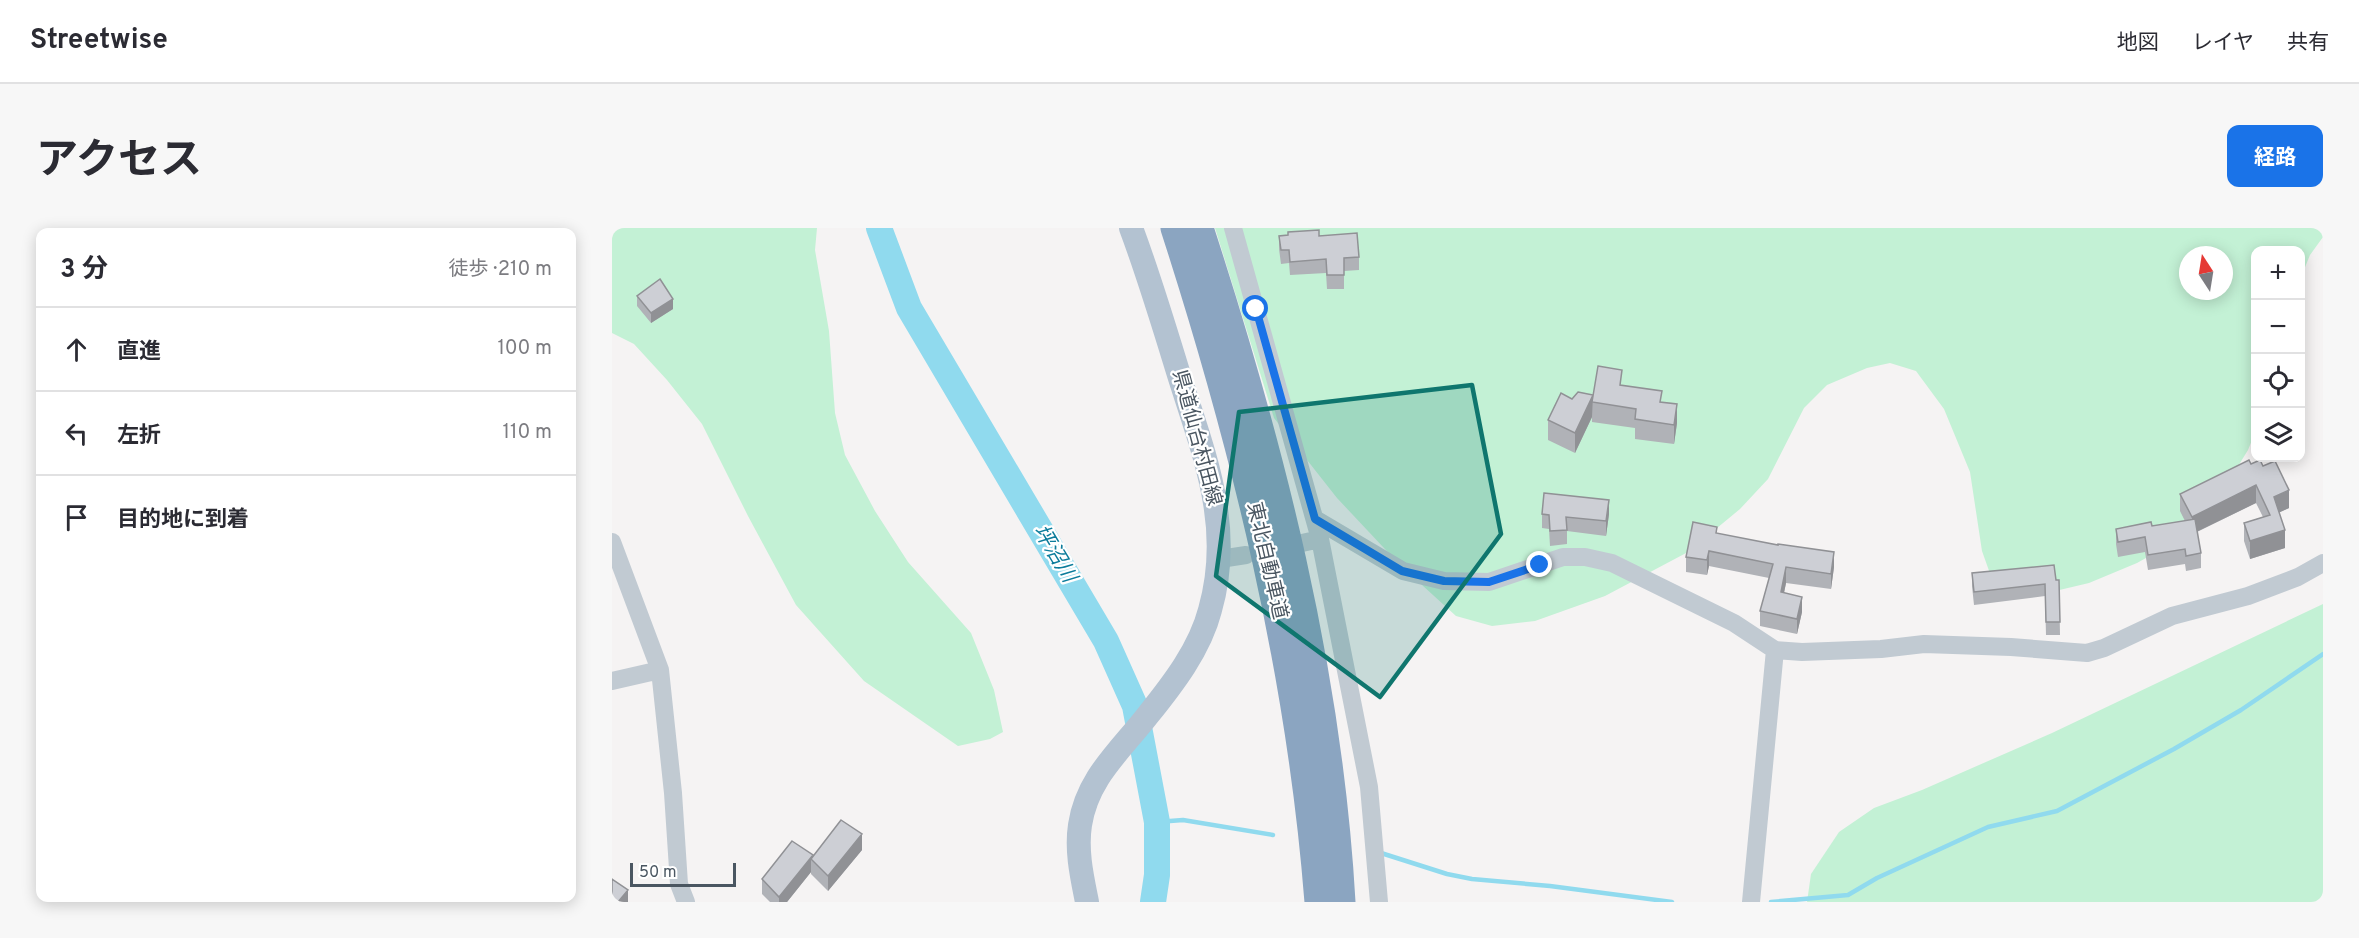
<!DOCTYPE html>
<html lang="ja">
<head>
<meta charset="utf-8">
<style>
  :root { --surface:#fff; --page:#f7f7f7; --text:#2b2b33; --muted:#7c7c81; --line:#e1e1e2; --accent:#1a73e8 }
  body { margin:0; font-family:Overpass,"Noto Sans JP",sans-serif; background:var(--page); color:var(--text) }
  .controls { position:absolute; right:18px; top:18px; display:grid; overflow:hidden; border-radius:12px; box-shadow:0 3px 15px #0003 }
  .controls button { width:54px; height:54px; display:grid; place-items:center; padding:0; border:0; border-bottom:2px solid var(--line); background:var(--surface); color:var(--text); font:30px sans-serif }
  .compass { position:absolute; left:1567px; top:18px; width:54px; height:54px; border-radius:50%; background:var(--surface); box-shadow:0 3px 15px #0003; rotate:348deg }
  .scale { position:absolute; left:18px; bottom:15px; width:106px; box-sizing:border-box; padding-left:6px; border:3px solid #4a5661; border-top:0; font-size:16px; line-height:21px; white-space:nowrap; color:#4a5661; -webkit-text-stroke:4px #fff; paint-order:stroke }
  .stop { position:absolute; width:18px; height:18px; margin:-14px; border:4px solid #1a73e8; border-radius:50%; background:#fff }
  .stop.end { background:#1a73e8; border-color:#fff; box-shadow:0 2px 6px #0008 }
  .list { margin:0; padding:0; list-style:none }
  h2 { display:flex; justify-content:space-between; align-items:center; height:78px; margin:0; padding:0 24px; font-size:26px }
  h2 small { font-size:20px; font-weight:400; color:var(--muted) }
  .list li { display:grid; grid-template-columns:39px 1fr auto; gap:18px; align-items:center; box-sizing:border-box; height:84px; padding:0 24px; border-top:2px solid var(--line) }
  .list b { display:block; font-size:22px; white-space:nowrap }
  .list em { font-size:20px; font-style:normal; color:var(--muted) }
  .icon { flex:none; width:33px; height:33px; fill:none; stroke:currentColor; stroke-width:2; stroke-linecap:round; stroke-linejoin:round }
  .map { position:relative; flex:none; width:1711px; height:674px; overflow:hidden; border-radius:12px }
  header { display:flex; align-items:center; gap:36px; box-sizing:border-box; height:84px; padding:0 30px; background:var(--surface); border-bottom:2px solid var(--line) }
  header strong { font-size:28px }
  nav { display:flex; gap:33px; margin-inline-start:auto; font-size:21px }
  .intro { display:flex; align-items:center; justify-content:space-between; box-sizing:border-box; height:144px; padding:0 36px }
  h1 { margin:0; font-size:42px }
  .button { padding:15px 27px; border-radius:12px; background:var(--accent); color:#fff; font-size:21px; font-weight:700 }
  main { display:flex; gap:36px; padding:0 36px }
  aside { flex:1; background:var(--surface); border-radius:12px; box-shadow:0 3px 15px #0003 }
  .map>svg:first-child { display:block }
</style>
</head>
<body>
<header>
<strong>Streetwise</strong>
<nav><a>地図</a><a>レイヤ</a><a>共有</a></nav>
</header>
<div class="intro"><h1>アクセス</h1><a class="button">経路</a></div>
<main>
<aside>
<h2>3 分<small>徒歩 · 210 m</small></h2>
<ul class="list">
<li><svg class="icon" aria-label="ahead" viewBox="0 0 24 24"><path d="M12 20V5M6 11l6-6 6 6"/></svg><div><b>直進</b></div><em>100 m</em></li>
<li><svg class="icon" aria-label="left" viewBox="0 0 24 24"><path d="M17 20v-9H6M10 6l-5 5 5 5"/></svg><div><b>左折</b></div><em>110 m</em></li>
<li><svg class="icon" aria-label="arrive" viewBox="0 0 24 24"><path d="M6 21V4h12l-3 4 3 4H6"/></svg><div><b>目的地に到着</b></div></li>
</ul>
</aside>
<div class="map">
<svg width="1711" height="674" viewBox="0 0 1711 674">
  <rect width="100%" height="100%" fill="#f5f3f3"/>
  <path fill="#c3f1d5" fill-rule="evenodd" d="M0,0H205L203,22L217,103L223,185L233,227L263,283L296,334L359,405L382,462L391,504L378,511L346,518L252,453L184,377L136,288L90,196L55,152L22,116L0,105Z
    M603,0H1711V9L1698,27L1689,49L1688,22H1644V202L1636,222L1601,279L1575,307L1525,335L1477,355L1439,364L1381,354L1370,323L1358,244L1332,181L1304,143L1278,135L1255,140L1215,157L1192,180L1156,251L1128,281L1076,324L993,368L923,393L880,398L844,388L787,336L725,270L662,190ZM1576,27H1612V63H1576Z
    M1711,376V674H1195L1199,646L1227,604L1262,580L1310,562L1440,505Z"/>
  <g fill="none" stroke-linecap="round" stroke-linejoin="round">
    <path stroke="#90daee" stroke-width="4.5" d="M545,594L571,592L661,607
      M769,625L835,646L860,651L938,658L1060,674
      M1159,674L1236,667L1265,650L1376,599L1445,583L1562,521L1629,482L1711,426"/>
    <path stroke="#90daee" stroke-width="26" d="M267,0L297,80L494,413L523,478L545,594V647L541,674"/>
    <path stroke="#c1cad2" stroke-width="18" d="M621,0L708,311L757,559L767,674
      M703,291L791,343L832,353L877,354L951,329H973L1000,335L1122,395L1163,422L1190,424L1269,421L1312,416L1399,419L1475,425L1492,420L1560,388L1636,368L1686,349L1711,335
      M0,314L48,442L61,565L67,656L74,674
      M690,315L708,311
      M608,331L634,327
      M0,453L48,442
      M1139,674L1163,422"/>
    <path stroke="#b3c2d1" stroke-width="24" d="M475,674C470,649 464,623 468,597C475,550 508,523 536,487C561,456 588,421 598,382C622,298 592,227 567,147C552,98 537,48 519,0"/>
    <path stroke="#8ba5c1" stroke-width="27" d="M562,0C633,220 688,444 706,674
      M588,0C659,218 717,444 730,674"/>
  </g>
  <path fill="#b0b2b7" d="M667,8H707L747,29V42L732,43V61H715L714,45L678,47L677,35L669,36L667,21Z
    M25,68L61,81L39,95L25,78Z
    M1010,157L1050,174L1065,195L1062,216L1023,211V200L980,194V189L963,225L936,212V192L960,171L981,167Z
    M1639,236L1651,238L1677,280L1667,284L1673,320L1638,331L1632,313V295L1651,289L1644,275L1585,304L1589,325V340L1574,343L1573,336L1536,342L1533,324L1506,329L1504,316V301L1540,298L1573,293L1568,283V266Z
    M930,286H997L994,308L955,303V316L938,318L937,301L930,300Z
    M1105,306L1222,339L1219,361L1174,355L1172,365L1190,384L1185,406L1148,398V383L1157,350L1097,338L1095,347L1074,344V329Z
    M1360,345L1447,352L1448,407H1434L1433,368L1362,377L1360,358Z
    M250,622L216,663L199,646V644L175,674H158L150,666V651L201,628Z"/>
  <path fill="#909195" d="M61,71V81L39,95V85Z
    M981,167L980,189L963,225V205Z
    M1065,176V195L1062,216V197Z
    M1644,257V275L1580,306V289Z
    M1677,262V280L1662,287V269Z
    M997,272V286L994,308V293Z
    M1673,302V320L1638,331V313Z
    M1097,323V338L1095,347V332Z
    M1222,324V339L1219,361V346Z
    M1174,339V355L1169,379V364Z
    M1190,369V384L1185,406V391Z
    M250,606V622L216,663V648Z
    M201,627L199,631V644L175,674H167V669Z
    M16,662V674H6Z"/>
  <path fill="#cdcfd5" stroke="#909195" stroke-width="1.5" d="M707,2V8L745,5L747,29L732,30V47H715L714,31L678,34L677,22H669L667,8L676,7V4Z
    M48,51L61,71L39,85L25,68Z
    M986,138L1010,142L1008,157L1050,163L1048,174L1065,176L1062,197L1023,191L1024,181L980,174Z
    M966,164L981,167L963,205L936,192L949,165L960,171Z
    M1637,232L1639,236L1648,232L1651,238L1663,233L1677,262L1662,269L1673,302L1638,313L1632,295L1658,287L1644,257L1580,289L1568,266Z
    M932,265L997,272L994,293L954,289L955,302L938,303L937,287L930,286Z
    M1583,291L1589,325L1574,328L1573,321L1536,327L1533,309L1506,314L1504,301L1539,294L1540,298Z
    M1081,294L1105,299L1104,305L1166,317V316L1222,324L1219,346L1174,339L1169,364L1190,369L1185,391L1148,383L1161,336L1097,323L1095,332L1074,329Z
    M1442,337L1444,352H1447L1448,394H1434L1433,356L1362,364L1360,345Z
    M229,592L250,606L216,648L199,631Z
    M180,613L201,627L167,669L150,651Z
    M0,651L16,662L6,674H0Z"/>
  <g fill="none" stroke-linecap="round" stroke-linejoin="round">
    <path stroke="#1a73e8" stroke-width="8" d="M644,81L703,291L790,343L832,353L877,354L928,337"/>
  </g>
  <path fill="#0f766e" fill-opacity="0.2" stroke="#0f766e" stroke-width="4.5" stroke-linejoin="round" d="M860,157L889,306L768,469L604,348L627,184Z"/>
  <g text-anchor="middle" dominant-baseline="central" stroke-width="4.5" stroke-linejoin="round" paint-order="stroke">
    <g font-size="20" fill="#4a5661" stroke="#fff">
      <text transform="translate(584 210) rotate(75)">県道仙台村田線</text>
      <text transform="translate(654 333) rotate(77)">東北自動車道</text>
    </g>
    <g font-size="21" font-style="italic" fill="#0c7c9b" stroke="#fff">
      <text transform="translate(442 326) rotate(59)">坪沼川</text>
    </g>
  </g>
</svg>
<div class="controls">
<button>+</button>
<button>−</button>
<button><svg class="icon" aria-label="locate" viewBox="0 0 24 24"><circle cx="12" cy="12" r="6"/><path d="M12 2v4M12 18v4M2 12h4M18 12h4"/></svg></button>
<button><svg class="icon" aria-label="layers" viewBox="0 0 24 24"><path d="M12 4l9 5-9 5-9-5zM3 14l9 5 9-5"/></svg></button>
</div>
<svg class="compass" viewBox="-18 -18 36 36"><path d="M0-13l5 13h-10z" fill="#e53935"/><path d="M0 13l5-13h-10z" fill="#7c7c81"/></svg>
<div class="scale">50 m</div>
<div class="stop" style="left:644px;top:81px"></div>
<div class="stop end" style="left:928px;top:337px"></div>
</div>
</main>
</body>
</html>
